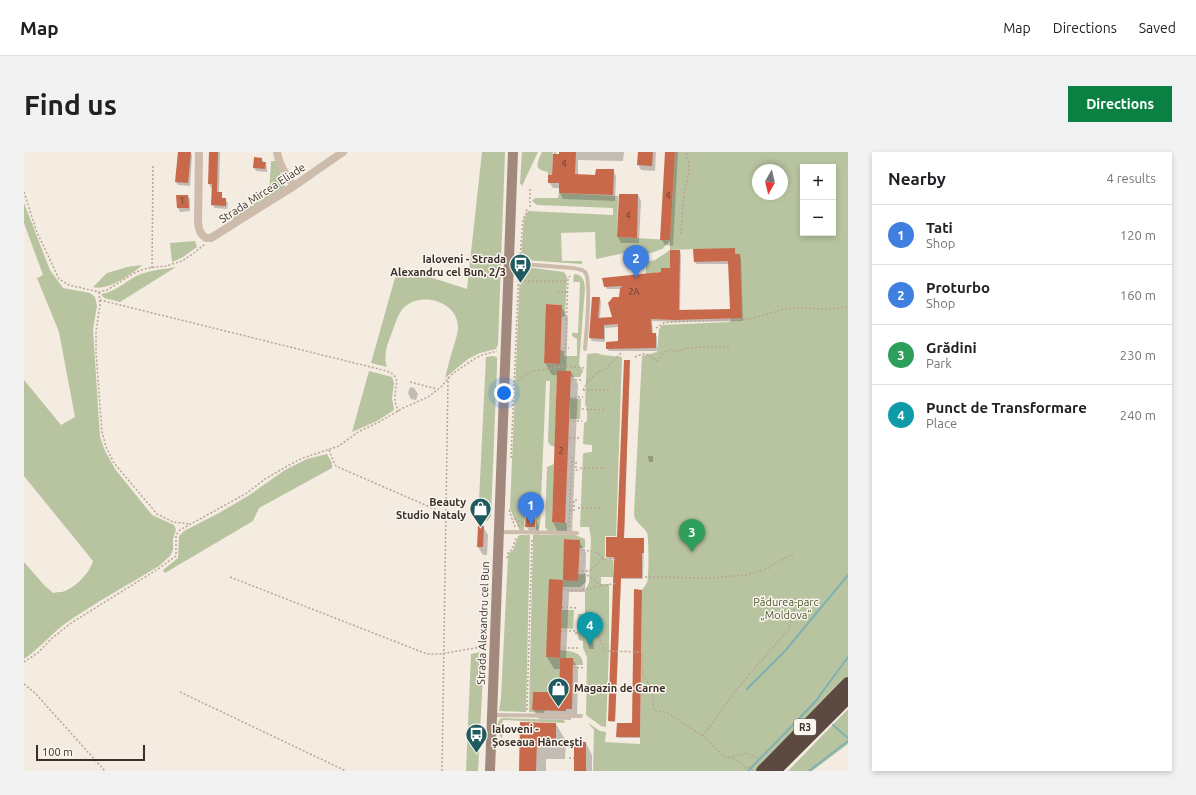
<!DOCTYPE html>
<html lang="en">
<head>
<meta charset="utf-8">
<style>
  :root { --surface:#fff; --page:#f2f2f2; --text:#202124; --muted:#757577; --line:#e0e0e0; --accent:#0b8043 }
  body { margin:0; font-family:Ubuntu,sans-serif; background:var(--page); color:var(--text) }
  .controls { position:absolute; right:12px; top:12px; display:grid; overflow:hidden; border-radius:0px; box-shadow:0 2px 6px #0003 }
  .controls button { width:36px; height:36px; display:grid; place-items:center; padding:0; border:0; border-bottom:1px solid var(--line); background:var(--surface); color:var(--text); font:20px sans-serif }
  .compass { position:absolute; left:728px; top:12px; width:36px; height:36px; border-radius:50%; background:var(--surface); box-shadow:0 2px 6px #0003; rotate:188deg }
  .scale { position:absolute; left:12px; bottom:10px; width:109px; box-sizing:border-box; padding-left:4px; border:2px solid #3b302b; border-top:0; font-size:11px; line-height:14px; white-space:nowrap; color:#3b302b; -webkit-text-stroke:3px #fbf5ee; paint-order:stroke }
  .you { position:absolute; left:480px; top:241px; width:14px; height:14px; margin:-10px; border:3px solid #fff; border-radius:50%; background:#1a73e8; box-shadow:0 0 0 6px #1a73e833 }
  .badge { display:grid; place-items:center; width:26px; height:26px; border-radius:50%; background:var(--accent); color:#fff; font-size:13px; font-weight:700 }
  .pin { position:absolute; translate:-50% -33px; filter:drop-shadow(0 1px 2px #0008) }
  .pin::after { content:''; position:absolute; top:21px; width:14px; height:12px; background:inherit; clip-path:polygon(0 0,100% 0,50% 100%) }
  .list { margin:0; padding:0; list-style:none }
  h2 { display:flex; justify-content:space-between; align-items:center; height:52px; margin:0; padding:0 16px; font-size:17px }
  h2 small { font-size:13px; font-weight:400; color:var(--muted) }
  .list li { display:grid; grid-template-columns:26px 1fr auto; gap:12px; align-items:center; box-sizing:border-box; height:60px; padding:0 16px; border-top:1px solid var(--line) }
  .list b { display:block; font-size:15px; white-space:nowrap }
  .list p { margin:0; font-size:13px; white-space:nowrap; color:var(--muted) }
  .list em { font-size:13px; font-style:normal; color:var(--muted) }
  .map { position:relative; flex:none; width:824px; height:619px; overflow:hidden; border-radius:0px }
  header { display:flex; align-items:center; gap:24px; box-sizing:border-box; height:56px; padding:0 20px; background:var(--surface); border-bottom:1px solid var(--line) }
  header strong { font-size:19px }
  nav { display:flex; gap:22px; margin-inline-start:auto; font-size:14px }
  .intro { display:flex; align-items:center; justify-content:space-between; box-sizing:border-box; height:96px; padding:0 24px }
  h1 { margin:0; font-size:28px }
  .button { padding:10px 18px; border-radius:0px; background:var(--accent); color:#fff; font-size:14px; font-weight:700 }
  main { display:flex; gap:24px; padding:0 24px }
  aside { flex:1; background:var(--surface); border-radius:0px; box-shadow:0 2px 6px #0003 }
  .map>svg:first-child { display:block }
</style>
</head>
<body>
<header>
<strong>Map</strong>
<nav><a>Map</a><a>Directions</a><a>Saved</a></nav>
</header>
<div class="intro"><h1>Find us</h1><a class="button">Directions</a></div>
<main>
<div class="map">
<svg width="824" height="619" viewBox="0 0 824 619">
  <rect width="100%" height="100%" fill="#f4ebe1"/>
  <path fill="#b8c4a0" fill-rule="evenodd" d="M458,0H481L474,193L472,197L456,201L444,207L421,226C424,214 427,202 431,190C432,186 434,180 434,175C434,151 401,140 383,153C374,159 371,173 367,183C363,193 359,204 363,215L347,211L374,115L443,137Z
    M498,0H514L498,34L496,31Z
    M518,0H529L528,21L536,24L524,23V20C509,18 513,11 518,0Z
    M651,0H824V526L732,619H569L570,578L564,571L576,579L582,580L581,590L616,592L618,438C620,435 622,433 623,430C625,426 625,384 623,381C619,373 610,371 610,361L618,204L633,200L635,177L638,173L706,170L711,102L669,97L646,98V116H637V120H632L630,167L622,122V110L631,108L646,98V89L638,97L621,103L620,97L572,107L571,80L537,81L538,109H558V112L500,108L497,106L500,67L504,59L589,63V56L513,53L508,49L510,47L512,46H534L535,41L594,44L593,85L646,88ZM779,15H809V81H779ZM734,18H758V42H734Z
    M247,9H252L261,34L259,38L212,69L208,66L245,42Z
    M0,51L26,118L39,136L66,141L71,145L73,154L69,177L76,285L81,299L91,317L128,363L150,373L152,378L149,387V398L146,404L135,414C104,433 72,450 42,471C27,482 15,497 0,507V410L20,433L29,441C32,440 35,440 38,440C50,437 66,421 69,409L0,324V228L37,273L51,265L35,180L13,126L19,123L0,71Z
    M171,89L173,95L159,105L148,110L146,91Z
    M118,113C107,123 84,139 69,135L83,121L103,115Z
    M152,115L96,150L80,146L77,142C93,140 103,127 117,122C128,118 141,117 152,115Z
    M502,115L540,120L543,125L541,164L538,165V153L523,152L520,211L536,212V198L540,199V204H553V187L548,184V181H554L556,130H549L550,122C559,123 560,128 561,136L555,213L559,219L556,225H547V219H533L531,295L526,293L524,290L526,229H522L516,372L515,377L512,379V363H501L500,379H496L486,357L496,118Z
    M572,201L579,203L598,205L592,384H581V407L589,408V425H577V432H585V497L582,575L577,574L562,563L563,505L559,496V489L555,488L553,481L554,462H561V439L565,431L567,387L565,375H556L559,302L560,301L568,300V293L559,292L560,271L563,269V256L561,253L563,202Z
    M469,204L473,205V214L467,364L463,369H454L462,205Z
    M345,219L368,225L370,231L368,246L370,258L353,269L328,280Z
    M546,246L557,247L556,267H546Z
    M303,302L308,311V316L235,356L229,369L141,421L139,418L154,406L155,384L160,379L195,361L224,344L261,318L283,307Z
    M530,312L528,370L543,371V379H524L521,375L523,316V315Z
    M496,383H506L502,560L475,559L477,546L484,405L485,401L489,398L494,384Z
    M509,383H551L561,387V396H555V388L541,387L554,429V422H562V430L556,435H539V428L522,505L536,506V498C547,499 559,500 559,513H549V506H536L535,540H509L508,558H521L520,561L505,560Z
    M538,458H550L549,477L537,476Z
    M458,500L459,522L454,619H442L447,502Z
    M824,557V592L788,619H764Z
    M479,566L540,568L541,571L479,568L478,587C474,582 472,572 476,567Z"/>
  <path fill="#0003" d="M154,0H166L168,3L166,34L154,33L152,30Z
    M186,0H196L195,41H197L199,47H201L204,51L203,57L191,56L188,53L189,36H187L185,32Z
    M536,0H600L599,9L554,8V23L572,24L589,18L592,24L591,49L539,47L536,41V36H529L525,30L529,24Z
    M615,0H632L631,19L617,18L614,12Z
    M642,0H654L649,94L641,93L637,87Z
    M238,7L243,15V20L232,19L230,15Z
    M596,43H614L617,49L615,91H597L594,85Z
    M164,44L166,47V59L156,60L154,56Z
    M710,97L712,103H715L717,106L719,169L653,170L628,169L629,182H631L633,185V199H585L583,196L595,190V175L581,176V190L568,189L566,186L575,146L577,149L576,167L589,166L596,146L597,137H583L581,134L638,121L647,117L656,99L657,103L656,159L707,158L705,112H672L671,109Z
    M537,154L544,166L542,220H547L554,232L548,382H535L529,370L534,223H528L521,211Z
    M606,209L600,387H619L620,388L619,427H597L591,570H586L591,407H583V386H594Z
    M386,235L390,236L394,242L392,248L387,247L384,241Z
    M624,304H629V310H625Z
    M511,366L515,374V383L507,382L502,374Z
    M459,375L464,383L463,403H459L454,395Z
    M541,388L555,389L562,401L561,440H545L542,507H549L554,517L553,566H547V568L515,567L509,557L536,541V517H530L523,505L526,428L540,429Z
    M617,439L616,586H594L593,584L609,572Z
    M564,490H569L570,497H565Z
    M497,571L532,572L542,589L541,607H522V619H496Z
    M562,591L568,603V619H551Z"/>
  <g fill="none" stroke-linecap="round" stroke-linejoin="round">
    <path stroke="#7fb0b2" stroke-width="2" d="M723,537L761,499L824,423
      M809,573L824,586
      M724,619L791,550L824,505
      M785,619L824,589"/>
  </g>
  <path fill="#c8694b" d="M154,0H167L164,31L151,30Z
    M185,0H194L193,40H198V46H202V54L187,53L188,32H184Z
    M535,0H552L551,22L571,23L572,17H590L589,43L535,41V31H524V23H528L529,2H535Z
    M614,0H629L628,14L613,13Z
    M641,0H651L646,88H636Z
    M230,5L238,6V10H242L241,17L229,16Z
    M595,42H614L613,86L593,85Z
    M152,43H164L165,56H153Z
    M711,96V102H716L718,166L651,168L627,167L628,181H632V196L582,197V190L594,189V172L580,173V187L565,186L568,145H576L574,166L588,165L584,151L589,145H595L596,137L598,134L580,135L578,126L637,120V116H646V98H656L655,158L706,157L704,109L670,110L669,97Z
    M522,152L538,153L536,212L520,211Z
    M600,208H606L600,386H620V401H618V426H597L591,569H584L590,405H582V385H593Z
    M533,219H547L541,371L528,370Z
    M502,365H511V375H501Z
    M454,374H460L459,395H453Z
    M540,387L556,388L554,429L539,428Z
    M525,427L539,428L536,506L522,505Z
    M610,437L618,438L616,585H592L593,571H608Z
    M536,506H549L548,557H542V559L508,558L509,540H535Z
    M496,570L532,571V590H513L512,619H495Z
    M550,590H562V619H550Z"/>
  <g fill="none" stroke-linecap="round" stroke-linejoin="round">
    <path stroke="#b9a596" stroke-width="1.5" stroke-dasharray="2 2" stroke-linecap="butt" d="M531,0V2
      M506,37V56
      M0,40L12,78L35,127L45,133L75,140L83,138L112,120L124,116L142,114L158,109L170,101L181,92
      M657,82C658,70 658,57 660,44C662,27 669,18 662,0
      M496,106L499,67L503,60L502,56
      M128,116L129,12
      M496,129H544
      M75,140L76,153L72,179V200L78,280L82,295L90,311L133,362L149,370L166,372
      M533,140H543
      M76,148L363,219C379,226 370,234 371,247C371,251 373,255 374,260
      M537,167H545
      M632,176L640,171L648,170L725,167L761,157L771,156L806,157L824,155
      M536,196H545
      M541,205L544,127L546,124
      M611,205C624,199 624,203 633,209L640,200L645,198L654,199L664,196L677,195H707
      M547,228H559
      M386,230L413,237
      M490,231L508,219L543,214L560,216
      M559,238L564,229L574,220L582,217L597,201
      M559,238H587
      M546,245H559
      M558,257L582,258
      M545,269H558
      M545,286H557
      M305,298L311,313L314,315L422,362
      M487,306L495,116
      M548,309L552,310V318H556
      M556,316H581
      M554,356H579
      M485,358L491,375
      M546,359H550V348H555
      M490,367L501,372
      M494,374L501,372
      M545,375L548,305
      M555,398C563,398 570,399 577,403L579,407
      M483,406L484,401L488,397L492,386
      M554,419H566L579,407H591L592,405
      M563,423L578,434
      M206,425L403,502H416L463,494
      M621,425L687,426L722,423L745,416L748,413L769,402
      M539,437L557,439
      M558,438L593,431
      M538,455L552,456
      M537,479H551
      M551,481L574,483L581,499L618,500L619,523L629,538V552L630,558L643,561L648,564L679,584L701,605L708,606L714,609L722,616L725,615L729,619
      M536,496H554
      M0,510L15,500L27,487L47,471L134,417L152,404V383L156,378L223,341L241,327L265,313L279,306L315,294L334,280L355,270L379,256L404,245L417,235L427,223L450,207L458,203L473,199
      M549,515L561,516
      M0,532L11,541L81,619
      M548,532L561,533
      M156,540L322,619
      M503,558L508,386
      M679,584L712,538L765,477L771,453
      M705,605L723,601L733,606
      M545,606H550
      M418,619L424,226"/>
    <path stroke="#cdbbac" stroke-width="4" d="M485,111L549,116C553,117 558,117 561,120C568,128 562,184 561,197
      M475,380L553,381
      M469,563L557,564"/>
    <path stroke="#cdbbac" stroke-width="8" d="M175,0L174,71C175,78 176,82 182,86H187L270,34L319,0
      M253,0C255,13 262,23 270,34"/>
    <path stroke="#a18a7d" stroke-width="10" d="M466,619L489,0"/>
    <path stroke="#5c4a42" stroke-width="12" d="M738,619L824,531
      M751,619L824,546"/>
  </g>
  <defs>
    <symbol id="bus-pin" viewBox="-11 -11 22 30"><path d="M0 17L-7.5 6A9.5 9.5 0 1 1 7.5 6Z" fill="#1f5a5e" stroke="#fbf5ee"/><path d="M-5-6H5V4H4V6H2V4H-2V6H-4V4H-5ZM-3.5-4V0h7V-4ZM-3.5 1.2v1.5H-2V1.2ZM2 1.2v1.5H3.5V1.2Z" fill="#fff"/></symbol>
    <symbol id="shop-pin" viewBox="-11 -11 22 30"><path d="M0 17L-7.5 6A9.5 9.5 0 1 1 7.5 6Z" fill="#1f5a5e" stroke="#fbf5ee"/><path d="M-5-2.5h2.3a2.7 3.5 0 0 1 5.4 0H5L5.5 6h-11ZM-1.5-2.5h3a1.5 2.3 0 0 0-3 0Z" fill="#fff"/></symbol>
  </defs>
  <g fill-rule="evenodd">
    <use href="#bus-pin" x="484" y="100" width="25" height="34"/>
    <use href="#shop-pin" x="444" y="344" width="25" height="34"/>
    <use href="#shop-pin" x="522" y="524" width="25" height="34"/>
    <use href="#bus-pin" x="440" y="570" width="25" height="34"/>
  </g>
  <g text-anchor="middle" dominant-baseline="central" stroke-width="3" stroke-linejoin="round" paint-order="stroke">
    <g font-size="9" fill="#5e3e33">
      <text x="540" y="12">4</text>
      <text x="644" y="44">4</text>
      <text x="158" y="49">1</text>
      <text x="604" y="64">4</text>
      <text x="610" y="140">2A</text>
      <text x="537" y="299">2</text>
    </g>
    <rect fill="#fbf5ee" stroke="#756b66" stroke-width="1" x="770" y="567" width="22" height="16" rx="3"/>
    <g font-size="10" font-weight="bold" fill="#3b302b">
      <text x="781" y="575">R3</text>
    </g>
    <g font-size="11" fill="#3b302b" stroke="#fbf5ee">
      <text transform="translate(238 41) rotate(-33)">Strada Mircea Eliade</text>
      <text transform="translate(459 471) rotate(-88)">Strada Alexandru cel Bun</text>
    </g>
    <g font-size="11" font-weight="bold" fill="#3b302b" stroke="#fbf5ee" text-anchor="end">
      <text x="482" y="107">Ialoveni - Strada<tspan x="482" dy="13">Alexandru cel Bun, 2/3</tspan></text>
      <text x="442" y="350">Beauty<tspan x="442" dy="13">Studio Nataly</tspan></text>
      <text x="550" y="536" text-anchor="start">Magazin de Carne</text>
      <text x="468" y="577" text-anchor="start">Ialoveni -<tspan x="468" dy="13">Șoseaua Hâncești</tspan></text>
    </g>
    <g font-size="11" fill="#4a5a2e" stroke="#fbf5ee">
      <text x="762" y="450">Pădurea-parc<tspan x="762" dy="13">„Moldova”</tspan></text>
    </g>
  </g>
</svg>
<div class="controls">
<button>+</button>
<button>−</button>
</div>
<svg class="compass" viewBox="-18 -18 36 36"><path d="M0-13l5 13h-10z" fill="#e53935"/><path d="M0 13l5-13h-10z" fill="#757577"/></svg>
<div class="scale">100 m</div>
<div class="you"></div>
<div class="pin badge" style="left:507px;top:373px;background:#3f7fe0">1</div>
<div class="pin badge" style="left:612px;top:126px;background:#3f7fe0">2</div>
<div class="pin badge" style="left:668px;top:400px;background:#2e9e5b">3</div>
<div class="pin badge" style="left:566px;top:493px;background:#0f9aa8">4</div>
</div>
<aside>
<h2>Nearby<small>4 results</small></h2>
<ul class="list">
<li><span class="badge" style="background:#3f7fe0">1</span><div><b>Tati</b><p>Shop</p></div><em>120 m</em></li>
<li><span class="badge" style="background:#3f7fe0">2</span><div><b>Proturbo</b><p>Shop</p></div><em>160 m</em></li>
<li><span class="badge" style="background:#2e9e5b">3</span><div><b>Grădini</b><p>Park</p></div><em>230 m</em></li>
<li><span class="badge" style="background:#0f9aa8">4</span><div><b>Punct de Transformare</b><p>Place</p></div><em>240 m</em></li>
</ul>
</aside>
</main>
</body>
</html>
